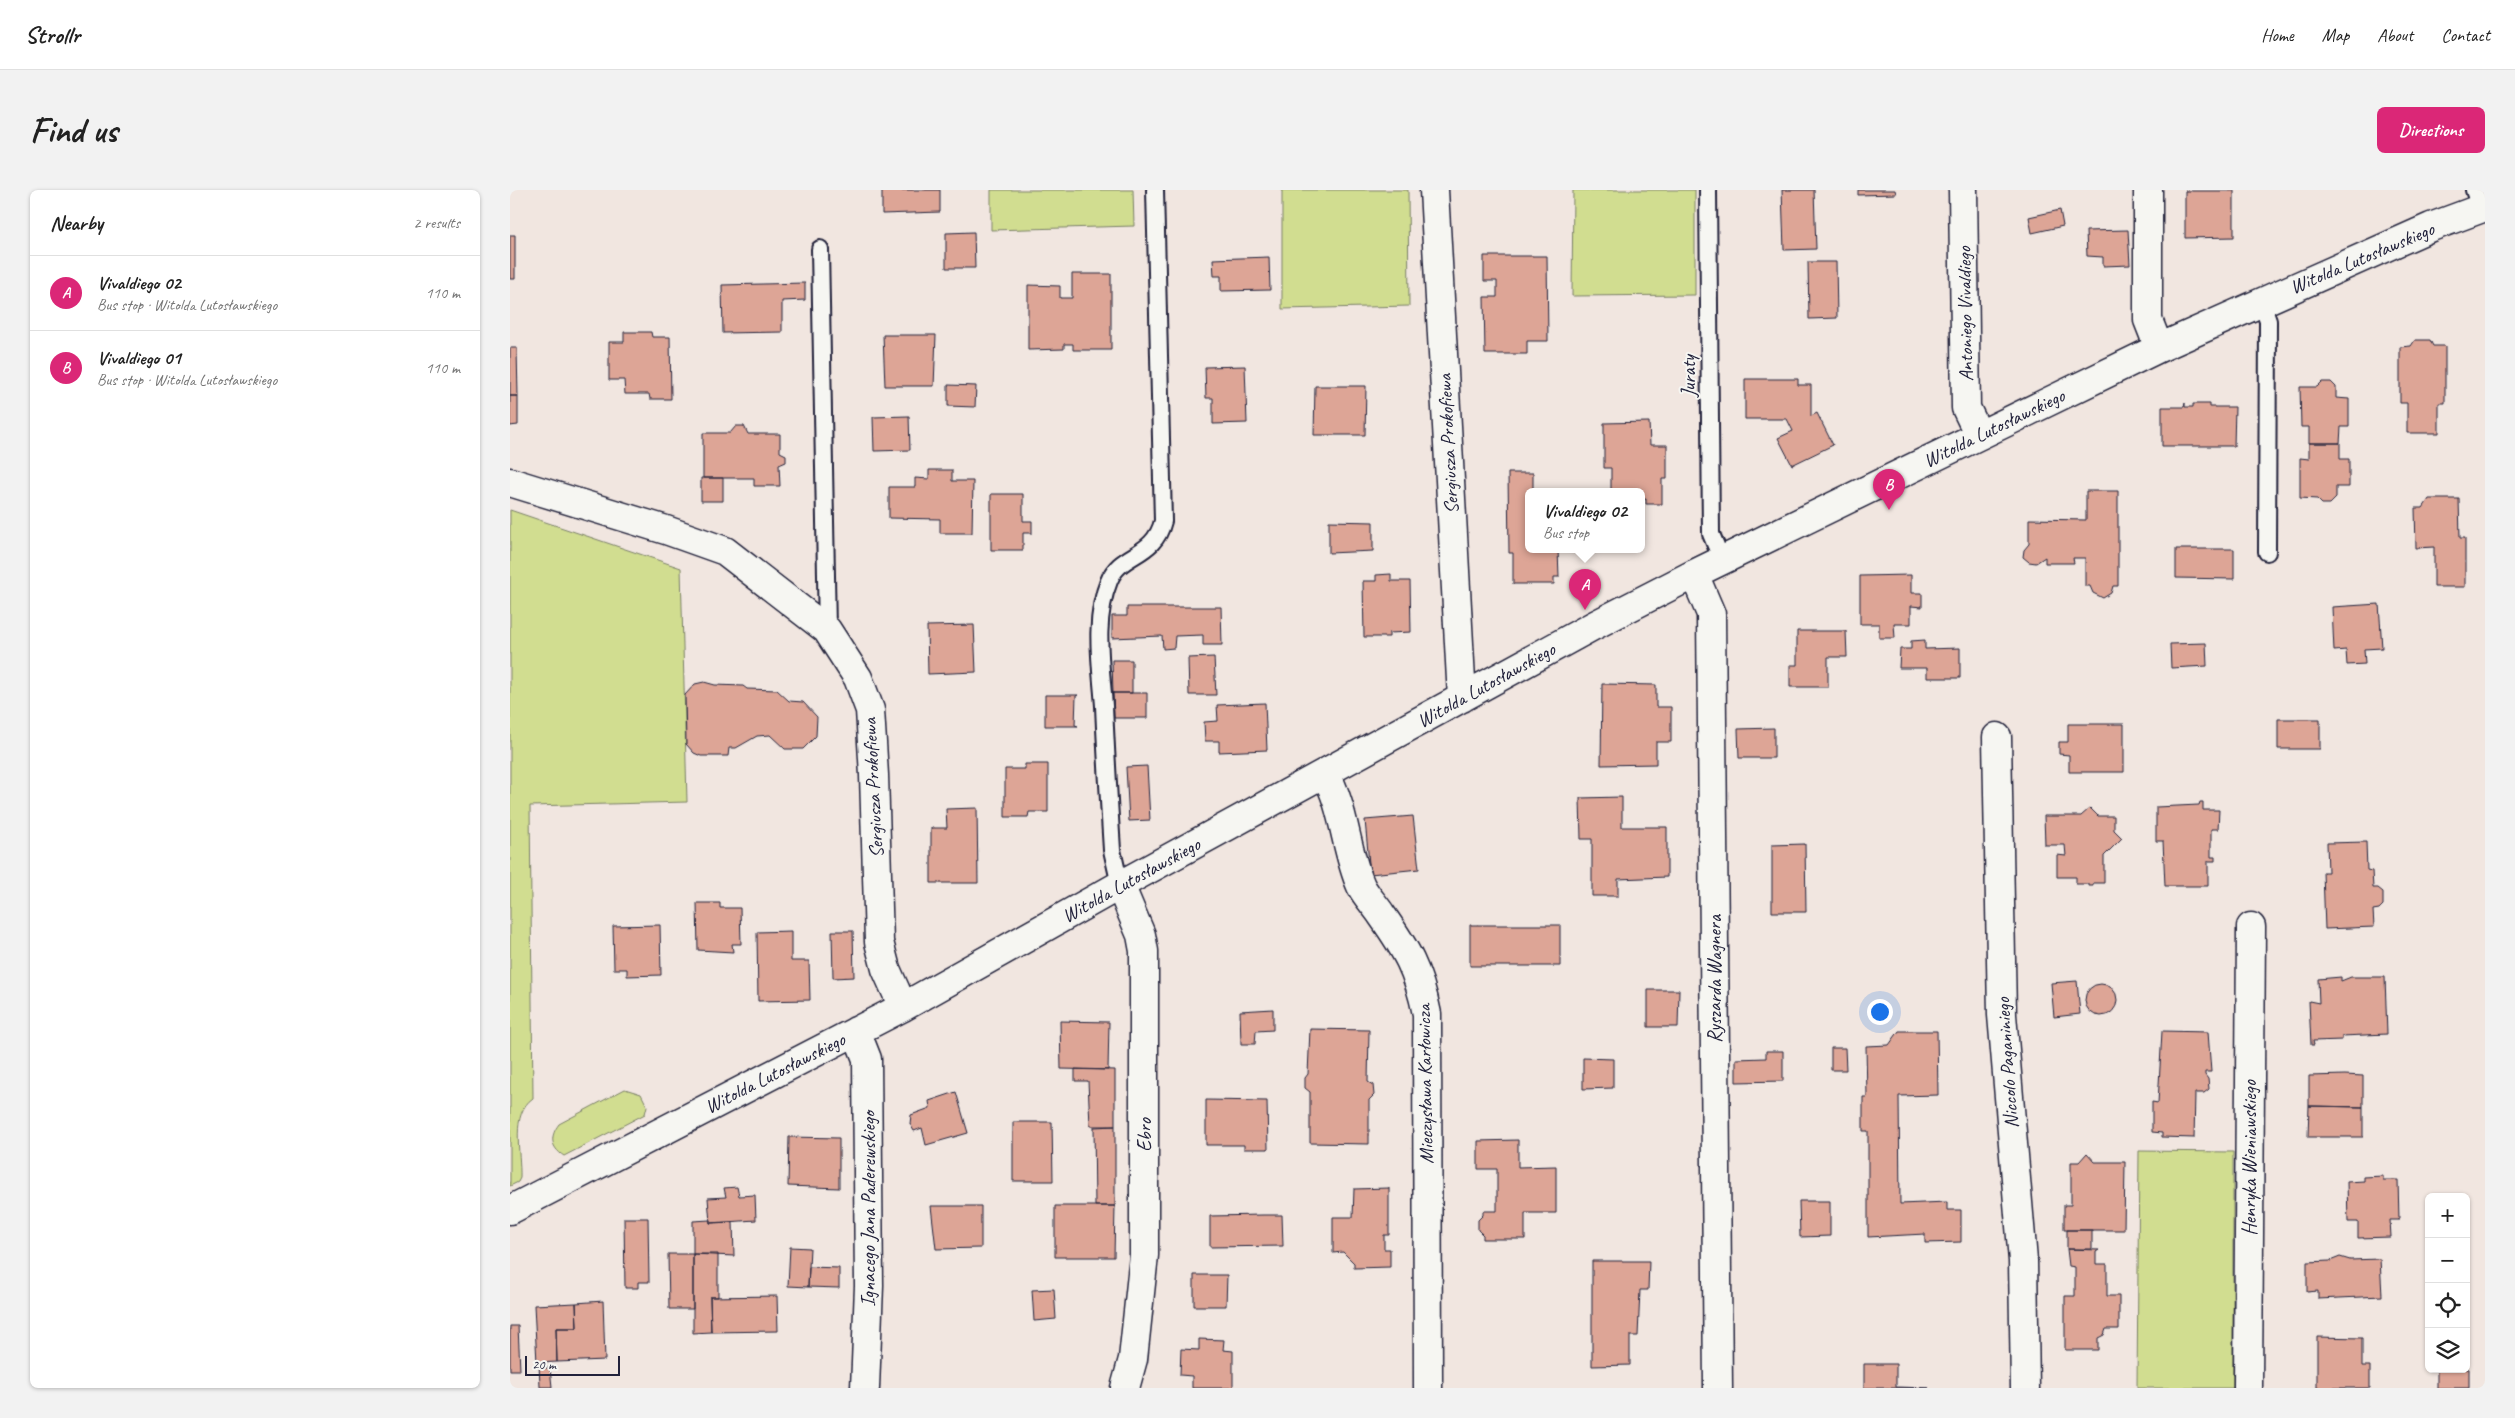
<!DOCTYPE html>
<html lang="en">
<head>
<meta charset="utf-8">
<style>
  :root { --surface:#fff; --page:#f2f2f2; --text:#222; --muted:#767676; --line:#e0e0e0; --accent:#db2777 }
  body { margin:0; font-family:Caveat,sans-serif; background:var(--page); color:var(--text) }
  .controls { position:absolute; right:15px; bottom:15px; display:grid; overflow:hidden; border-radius:8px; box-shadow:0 1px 4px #0004 }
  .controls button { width:45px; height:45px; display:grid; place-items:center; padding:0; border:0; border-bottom:1px solid var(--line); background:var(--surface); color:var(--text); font:25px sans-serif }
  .scale { position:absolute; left:15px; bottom:12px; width:95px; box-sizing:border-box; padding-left:5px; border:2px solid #22223b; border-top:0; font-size:14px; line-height:18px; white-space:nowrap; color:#22223b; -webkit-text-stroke:4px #f6f6f2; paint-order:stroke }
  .you { position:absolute; left:1369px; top:821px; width:18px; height:18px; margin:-12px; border:4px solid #fff; border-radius:50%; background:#1a73e8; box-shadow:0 0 0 8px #1a73e833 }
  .badge { display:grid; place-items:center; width:32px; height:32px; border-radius:50%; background:var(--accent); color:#fff; font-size:16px; font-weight:700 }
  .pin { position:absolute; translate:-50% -41px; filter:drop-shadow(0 1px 2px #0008) }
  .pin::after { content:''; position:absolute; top:26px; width:18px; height:15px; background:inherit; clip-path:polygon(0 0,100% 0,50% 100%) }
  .popup { position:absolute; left:1015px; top:298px; width:120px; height:65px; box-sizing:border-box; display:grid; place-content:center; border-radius:8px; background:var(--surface); filter:drop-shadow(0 1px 4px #0005); font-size:16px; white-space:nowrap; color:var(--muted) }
  .popup b { font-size:19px; color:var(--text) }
  .popup::after { content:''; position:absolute; left:50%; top:100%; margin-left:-10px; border:10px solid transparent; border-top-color:var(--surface) }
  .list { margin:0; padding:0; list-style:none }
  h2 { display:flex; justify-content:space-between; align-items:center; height:65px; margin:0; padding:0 20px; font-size:21px }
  h2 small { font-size:16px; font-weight:400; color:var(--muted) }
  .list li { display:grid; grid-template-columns:32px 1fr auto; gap:15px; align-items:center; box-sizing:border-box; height:75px; padding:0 20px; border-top:1px solid var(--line) }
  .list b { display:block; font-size:19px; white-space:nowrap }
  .list p { margin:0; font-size:16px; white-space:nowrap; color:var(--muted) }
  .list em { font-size:16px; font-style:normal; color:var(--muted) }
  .icon { flex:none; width:28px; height:28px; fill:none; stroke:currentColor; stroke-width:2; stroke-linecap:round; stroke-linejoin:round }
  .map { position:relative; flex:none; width:1975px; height:1198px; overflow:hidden; border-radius:8px }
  header { display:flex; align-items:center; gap:30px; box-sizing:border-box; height:70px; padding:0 25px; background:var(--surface); border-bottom:1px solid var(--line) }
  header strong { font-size:24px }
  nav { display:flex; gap:28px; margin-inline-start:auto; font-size:18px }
  .intro { display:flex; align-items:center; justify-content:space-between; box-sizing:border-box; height:120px; padding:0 30px }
  h1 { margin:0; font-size:35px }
  .button { padding:12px 22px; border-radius:8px; background:var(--accent); color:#fff; font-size:18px; font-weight:700 }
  main { display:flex; gap:30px; padding:0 30px }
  aside { flex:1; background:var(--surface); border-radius:8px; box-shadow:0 1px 4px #0004 }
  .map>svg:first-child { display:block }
</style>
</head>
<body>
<header>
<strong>Strollr</strong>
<nav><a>Home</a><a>Map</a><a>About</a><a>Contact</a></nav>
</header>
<div class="intro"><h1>Find us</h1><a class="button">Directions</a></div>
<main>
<aside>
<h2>Nearby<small>2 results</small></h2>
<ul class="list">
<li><span class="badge">A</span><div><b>Vivaldiego 02</b><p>Bus stop · Witolda Lutosławskiego</p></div><em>110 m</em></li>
<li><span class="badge">B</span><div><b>Vivaldiego 01</b><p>Bus stop · Witolda Lutosławskiego</p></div><em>110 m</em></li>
</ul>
</aside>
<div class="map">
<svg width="1975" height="1198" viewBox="0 0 1975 1198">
  <rect width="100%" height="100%" fill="#f1e6e0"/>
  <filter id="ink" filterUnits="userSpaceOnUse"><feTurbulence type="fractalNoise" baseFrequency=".02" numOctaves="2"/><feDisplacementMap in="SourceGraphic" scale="10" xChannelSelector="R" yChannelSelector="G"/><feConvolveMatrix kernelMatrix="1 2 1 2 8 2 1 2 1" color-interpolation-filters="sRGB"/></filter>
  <g filter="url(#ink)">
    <path fill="#d1dd90" stroke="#7a8066" d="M481,0H623L624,36L481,40Z
      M772,0H898L899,116L772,119Z
      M1063,0H1185V105L1062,106Z
      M0,320L171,378L177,612L20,616L23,908C0,924 11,961 10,988L8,992L0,996Z
      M115,899L131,904L137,916L135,924L54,966C40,957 40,946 49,934Z
      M1629,961L1723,962V1198H1627Z"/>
    <path fill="#dda596" stroke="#22223b" d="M372,0H430V22L372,24Z
      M1272,0H1304L1306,59L1274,60Z
      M1348,0H1385L1386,4L1348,5Z
      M1675,1H1724V47L1675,48Z
      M1550,20L1553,36L1522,43L1519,27Z
      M1618,40L1620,75L1593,76V67L1577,66L1576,41Z
      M464,42L465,78H436V43Z
      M0,45H5V89H0Z
      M974,66H1037L1038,151H1017V164H975L974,107H987V91H974Z
      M759,67L760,100L711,101V86H704L703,69Z
      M1298,72H1326L1327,128L1299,129Z
      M562,84H601V160H563V154H554V159L518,160V95L550,96V108H562Z
      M295,93V110L272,111V142L213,143L212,95Z
      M114,142H141L142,147H160L161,209H140L139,204H115L114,190H99V152H114Z
      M373,145H426L424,196H375Z
      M1905,150H1920L1923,156H1935V213H1929V243H1897V213H1890V157L1901,156Z
      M0,158H7L8,206H0Z
      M735,176L737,233L703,234V208H696L695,177Z
      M1235,189H1288V195H1301V226L1307,223L1323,255L1282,275L1268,248L1283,241L1277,229H1235Z
      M1812,192H1821L1826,197V208L1839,209V237H1831L1830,253H1799V237H1791L1790,197H1807Z
      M438,195L466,196L465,217L438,216Z
      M805,196H856L855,245H804Z
      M0,206H8V235L0,236Z
      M1675,213V217H1683V214H1700V217H1725L1724,256H1652V217H1674Z
      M399,226L400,260L364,261L363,227Z
      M1139,232L1140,255H1157V289H1152V314H1136V309L1131,310V301H1101V278H1094V233Z
      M226,236H234L238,244H270V262L276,265V272L269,275L270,296H244V288H193V243H220Z
      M1799,253H1830V269H1839V297H1826V308L1820,314H1812L1807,309L1790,308V268L1799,269Z
      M419,280H442V291H463L462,343H430V329L379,328V297H405V288L419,289Z
      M998,283H1023V301H1019V359L1048,360L1049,387H1044V394H1003V363H999Z
      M191,288H213V311H191Z
      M1576,301H1608V396H1603L1601,403L1593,408L1583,403L1580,396H1575V368H1563L1564,373H1535V367L1526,373L1519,372L1513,367L1514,360L1519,354V329L1576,330Z
      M481,304H513V331H522V343H513V360H481Z
      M1919,309H1949L1950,348H1955V397H1924V357L1906,358L1905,318H1913Z
      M819,331L863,332V361L819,363Z
      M1666,359H1724V389L1666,388Z
      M881,384V391H900L901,442L879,443V447H854L853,391H866V385Z
      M1401,385V403H1412V417L1401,416V434H1384L1385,448H1369V434H1350V386Z
      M1869,414L1872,458L1854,459L1855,474L1837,475L1836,460L1824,461L1822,417Z
      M617,417H711L712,455H693V445L665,446L664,458L653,459L652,446L602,448V426H617Z
      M464,435L466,482L418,484L417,436Z
      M1287,441H1336L1337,467H1318V497H1280V475H1287Z
      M1415,450V459L1450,458V488H1417V478H1389L1390,459H1401V451Z
      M1696,453L1697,476L1661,478L1660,454Z
      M704,467L706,505H679L678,468Z
      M602,470H622V503H603Z
      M194,492L205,495L233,496L237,499L267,500L279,511L293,512L307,527L306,546L293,559H275L260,545L247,546L226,558H219L218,566H191L184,563L176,554L175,505L185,494Z
      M1092,494L1146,495V517H1161V552H1146V574L1091,575Z
      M603,503H637V528H604Z
      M535,505H568L566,506L565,535L568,536H535Z
      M755,513L757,560L709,562V551H695L694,532L708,531L707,515Z
      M1768,529H1810V559H1768Z
      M1558,534H1614V582H1559V565L1549,564V552H1558Z
      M1264,538V568H1229L1228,539Z
      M515,574H538V622H519L518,627H495V579H515Z
      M637,576L640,630L619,631L616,577Z
      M1112,607V637H1157V687L1108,689V706H1082V649H1071L1070,608Z
      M1690,612H1693V620H1709L1708,639H1701V667H1705V671H1698V696H1655L1653,651H1646V617L1689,615Z
      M467,618L468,693H421V638H437L436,619Z
      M1580,618L1588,626H1604V640L1612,648L1594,666V693H1583V696H1578V694H1566V687H1547V665L1556,666L1555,655H1535L1534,626H1571Z
      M903,626L909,679L860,684L855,630Z
      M1856,652L1857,680L1862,681L1863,698H1868L1873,702V715L1869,719L1863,720L1864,737L1815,739L1813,682H1818L1817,653Z
      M1295,654L1296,722H1262V655Z
      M187,713H210V718H230L231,754H222L223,762L188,760Z
      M150,735L151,785L117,786V779H104L103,736Z
      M960,735H1050V776H960Z
      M281,741V771H299L300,810L248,811L247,742Z
      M322,741H343L344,787L323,788Z
      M1831,787V791L1841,787H1875L1877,844L1832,846V850L1803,851L1804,855H1801L1799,811L1809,813L1808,789Z
      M1567,791L1570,824L1544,827L1541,793Z
      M1575 810a16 16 0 1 1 32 0a16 16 0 1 1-32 0Z
      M1138,800H1169L1168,837H1138Z
      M763,819V840L746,841L745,854H731L730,821Z
      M550,831L599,832L598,880L551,879Z
      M800,839L859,840L858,892L863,895L864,905L859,910V954L800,953V902L795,898V888L798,884Z
      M1389,841H1427L1428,905L1389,906L1390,1014L1437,1012V1020H1451V1052L1415,1053V1044L1358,1047V941H1353V907H1357L1356,856L1379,855Z
      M1652,841L1698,842L1701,882H1695V885L1698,889L1699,899L1694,903H1685L1684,948L1652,947V943L1642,942V912L1648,913Z
      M1321,858H1335L1336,880H1321Z
      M1256,861H1273V891L1226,892V869L1256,868Z
      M1073,868L1103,869V898L1073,899Z
      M565,879L605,880V936H580L578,891H565Z
      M1835,885L1853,886V917L1799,916V886Z
      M446,902L458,943L416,955L412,938L404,941L400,934L401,925L420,918L419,911Z
      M696,910L757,911L758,959H734V955H696Z
      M1799,916L1853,917V947H1798Z
      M503,932H542L543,991H503Z
      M605,936V1016H585L584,937Z
      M279,947L329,948V998L278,996Z
      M1008,950V977L1046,976V1023H1015V1049H973V1045L968,1040V1030L973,1025V1021H987V979H968V951Z
      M1577,963L1585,972H1615L1614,1040H1554V1015H1561V972H1569Z
      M1873,986V990H1888L1889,1030H1880L1881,1047L1848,1048V1032H1838L1837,992L1854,991V987Z
      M227,997L229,1006L245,1005L246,1030L200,1033L198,1008L216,1007L214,998Z
      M879,998V1045H874V1059H880V1077L844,1078V1073L833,1062L823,1063V1027H843L844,999Z
      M1289,1011H1320V1046L1290,1047Z
      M421,1016H471V1058L426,1059Z
      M545,1016H605L604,1067H545Z
      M753,1025H772L773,1056L700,1057V1026Z
      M114,1028H138L139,1092H128V1098H115Z
      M200,1030V1033L223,1032L224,1066L183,1064V1031Z
      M1557,1040H1582V1059H1557Z
      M280,1057L300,1058L298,1097L278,1096Z
      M1557,1059L1589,1060L1586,1062V1074H1597V1106H1609V1139H1596L1594,1145L1588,1148V1160H1555V1106H1565V1077L1559,1076Z
      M158,1064H183V1119H159Z
      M183,1064H208V1107H200L201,1142L183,1143Z
      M1830,1067L1840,1070L1870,1069L1872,1106L1808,1109V1101L1797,1102V1072L1820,1071Z
      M1082,1071H1139L1138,1100H1130L1128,1146H1120V1175L1082,1176Z
      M299,1077L329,1078V1098L298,1097Z
      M684,1085H717L716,1116H684Z
      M544,1099L546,1129L524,1131L522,1100Z
      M267,1106L268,1141L201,1142L200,1107Z
      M93,1111L95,1170L47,1172L46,1138H67L66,1113Z
      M66,1113L67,1138H46L47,1172L27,1173L24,1115Z
      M0,1136H8L10,1180H0Z
      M1807,1147L1852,1148V1176H1860V1198H1807Z
      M689,1149L714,1150L713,1160L723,1161V1198H682V1186L670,1185L671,1159L689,1160Z
      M29,1173H35V1178H40L42,1197H30Z
      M1354,1174H1386V1197L1419,1198H1354Z
      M1927,1179H1959V1198H1927Z"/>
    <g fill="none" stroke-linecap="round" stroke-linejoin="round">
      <defs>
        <path id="service" d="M1198,0L1201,344L1212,370
          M1964,0L1970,18
          M310,59L317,440
          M1751,111L1758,131L1757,362
          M610,695L602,660C599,612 596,564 594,516C591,475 583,430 599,391C610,362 644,368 653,331L645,0"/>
        <path id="minor" d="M924,0L952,508
          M1453,0L1456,218L1469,245
          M1638,0V130L1649,158
          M0,292L156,340L215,361L317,440L348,488L360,520L364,585L369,752L376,779L393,817
          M1184,384L1201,424L1208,1198
          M1487,547L1492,825L1513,1071L1515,1198
          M815,583C835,618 835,660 851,696C856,706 865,715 871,724C897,761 908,779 917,824L918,1198
          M610,695L631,745L634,761V1065L623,1169L615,1198
          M346,841L357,869L359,1096L355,1198
          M0,1020L393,817L610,695L1083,436L1184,384L1649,158L1921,37L1975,17
          M1738,1198L1741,737"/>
      </defs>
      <use href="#service" stroke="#22223b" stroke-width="20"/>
      <use href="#minor" stroke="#22223b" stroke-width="31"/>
      <use href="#service" stroke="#f6f6f2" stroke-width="16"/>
      <use href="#minor" stroke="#f6f6f2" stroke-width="28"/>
    </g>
  </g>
  <g text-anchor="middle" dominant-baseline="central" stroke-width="4" stroke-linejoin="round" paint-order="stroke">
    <g font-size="20" fill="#22223b" stroke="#f6f6f2">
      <text transform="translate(1852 68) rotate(-23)">Witolda Lutosławskiego</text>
      <text transform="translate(1455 124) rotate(-91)">Antoniego Vivaldiego</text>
      <text transform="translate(1178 186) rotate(-90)">Juraty</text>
      <text transform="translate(1484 238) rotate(-26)">Witolda Lutosławskiego</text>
      <text transform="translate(938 254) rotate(-93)">Sergiusza Prokofiewa</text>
      <text transform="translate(976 495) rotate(-29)">Witolda Lutosławskiego</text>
      <text transform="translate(363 598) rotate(-93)">Sergiusza Prokofiewa</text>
      <text transform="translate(621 690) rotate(-29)">Witolda Lutosławskiego</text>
      <text transform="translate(1204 789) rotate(-90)">Ryszarda Wagnera</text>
      <text transform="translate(1497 873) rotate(-94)">Niccolo Paganiniego</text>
      <text transform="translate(265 883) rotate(-27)">Witolda Lutosławskiego</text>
      <text transform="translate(915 894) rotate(-91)">Mieczysława Karłowicza</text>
      <text transform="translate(634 945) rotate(-90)">Ebro</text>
      <text transform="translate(1739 968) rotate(-90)">Henryka Wieniawskiego</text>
      <text transform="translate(358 1019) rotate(-90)">Ignacego Jana Paderewskiego</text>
    </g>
  </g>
</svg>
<div class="controls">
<button>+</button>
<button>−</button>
<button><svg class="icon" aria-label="locate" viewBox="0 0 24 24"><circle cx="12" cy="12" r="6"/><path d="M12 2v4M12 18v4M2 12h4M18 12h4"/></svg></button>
<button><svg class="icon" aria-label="layers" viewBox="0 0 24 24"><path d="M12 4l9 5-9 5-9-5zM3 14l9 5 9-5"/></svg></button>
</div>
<div class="scale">20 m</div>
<div class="you"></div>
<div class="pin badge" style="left:1075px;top:420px">A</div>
<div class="popup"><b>Vivaldiego 02</b>Bus stop</div>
<div class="pin badge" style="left:1379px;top:320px">B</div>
</div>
</main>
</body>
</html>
